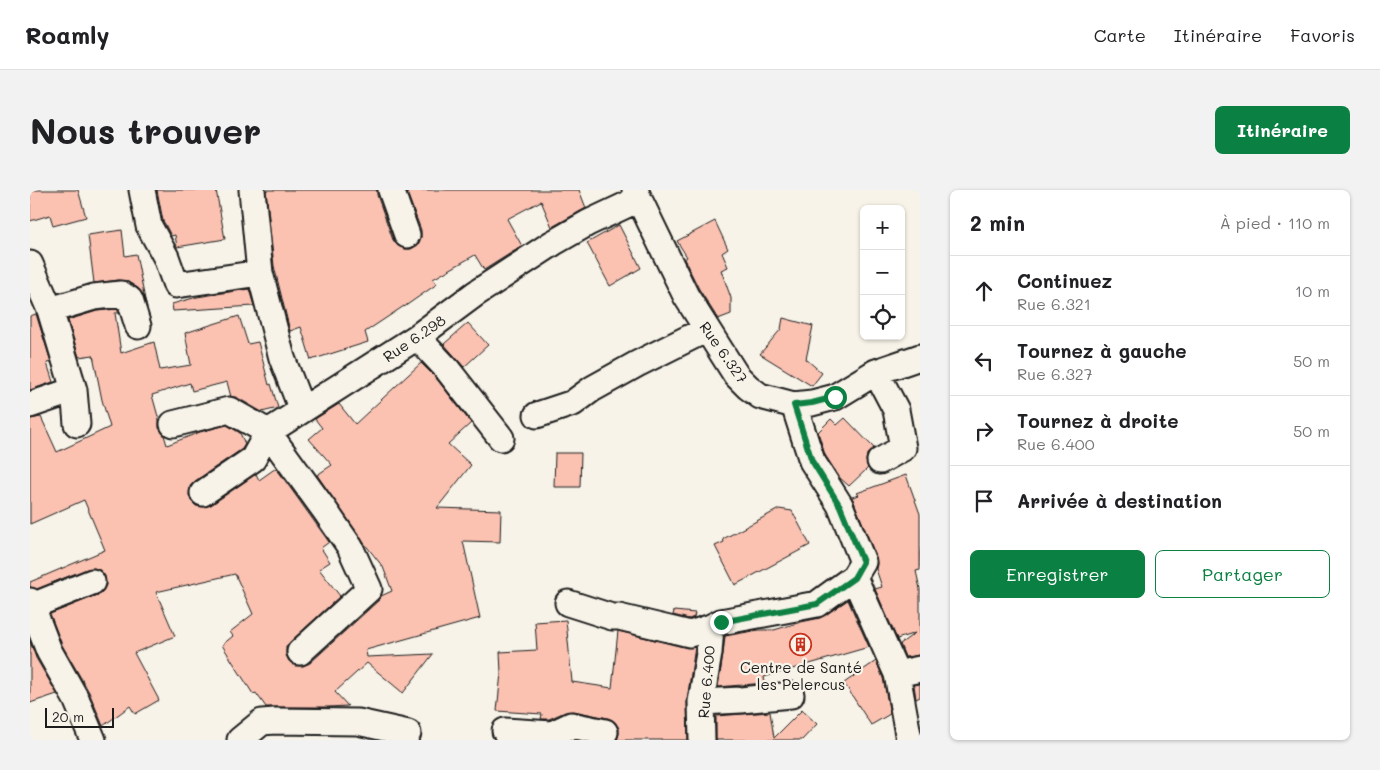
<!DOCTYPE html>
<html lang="fr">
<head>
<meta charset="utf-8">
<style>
  :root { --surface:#fff; --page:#f2f2f2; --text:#202124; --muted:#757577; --line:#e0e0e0; --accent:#0b8043 }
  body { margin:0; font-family:Mali,sans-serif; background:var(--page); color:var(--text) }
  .controls { position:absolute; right:15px; top:15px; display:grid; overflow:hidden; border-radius:8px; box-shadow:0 1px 4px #0004 }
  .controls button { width:45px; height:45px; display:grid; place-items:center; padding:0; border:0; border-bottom:1px solid var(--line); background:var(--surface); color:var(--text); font:25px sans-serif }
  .scale { position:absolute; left:15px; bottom:12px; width:69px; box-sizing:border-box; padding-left:5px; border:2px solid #1c1c1c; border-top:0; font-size:14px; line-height:18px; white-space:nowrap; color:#1c1c1c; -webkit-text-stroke:4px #f7f3e8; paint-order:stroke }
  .stop { position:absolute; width:15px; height:15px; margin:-11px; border:4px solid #0b8043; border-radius:50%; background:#fff }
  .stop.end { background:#0b8043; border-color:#fff; box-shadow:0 1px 5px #0008 }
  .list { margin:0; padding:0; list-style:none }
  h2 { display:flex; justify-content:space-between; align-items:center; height:65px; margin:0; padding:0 20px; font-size:21px }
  h2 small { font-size:16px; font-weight:400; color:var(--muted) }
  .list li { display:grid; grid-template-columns:32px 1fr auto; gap:15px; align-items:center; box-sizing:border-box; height:70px; padding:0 20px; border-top:1px solid var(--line) }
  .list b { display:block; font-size:19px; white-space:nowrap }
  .list p { margin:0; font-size:16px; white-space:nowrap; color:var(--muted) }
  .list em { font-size:16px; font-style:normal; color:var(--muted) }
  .actions { display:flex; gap:10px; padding:15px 20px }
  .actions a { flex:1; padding:11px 0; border:1px solid var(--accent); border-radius:8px; text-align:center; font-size:18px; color:var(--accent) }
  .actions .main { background:var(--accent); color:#fff }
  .icon { flex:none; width:28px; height:28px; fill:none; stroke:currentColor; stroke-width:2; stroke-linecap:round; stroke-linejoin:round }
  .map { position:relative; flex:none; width:890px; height:550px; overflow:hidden; border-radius:8px }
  header { display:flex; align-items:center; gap:30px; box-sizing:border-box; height:70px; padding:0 25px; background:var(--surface); border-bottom:1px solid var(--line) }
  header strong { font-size:24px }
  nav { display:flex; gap:28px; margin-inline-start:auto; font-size:18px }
  .intro { display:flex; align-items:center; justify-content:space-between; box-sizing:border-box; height:120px; padding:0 30px }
  h1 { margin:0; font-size:35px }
  .button { padding:12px 22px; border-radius:8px; background:var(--accent); color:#fff; font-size:18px; font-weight:700 }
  main { display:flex; gap:30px; padding:0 30px }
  aside { flex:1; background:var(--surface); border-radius:8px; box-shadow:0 1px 4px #0004 }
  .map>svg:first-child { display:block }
</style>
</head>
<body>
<header>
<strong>Roamly</strong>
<nav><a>Carte</a><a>Itinéraire</a><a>Favoris</a></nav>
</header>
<div class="intro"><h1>Nous trouver</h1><a class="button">Itinéraire</a></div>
<main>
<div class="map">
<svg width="890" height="550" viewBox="0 0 890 550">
  <rect width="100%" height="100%" fill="#f7f3e8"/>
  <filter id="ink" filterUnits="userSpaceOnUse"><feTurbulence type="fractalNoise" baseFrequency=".02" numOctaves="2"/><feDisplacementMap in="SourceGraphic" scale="10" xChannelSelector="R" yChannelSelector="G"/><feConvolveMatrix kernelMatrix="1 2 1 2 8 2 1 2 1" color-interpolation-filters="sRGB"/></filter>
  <g filter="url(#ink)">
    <path fill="#fbc2b2" stroke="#1c1c1c" d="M8,0H48L56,27L23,36L20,25L0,31V2Z
      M127,0H186L195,49L147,57L145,45L141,46L135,34L133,31Z
      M236,0H347V5L363,50L368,56L375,59H381L388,55L391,47V40L376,0H549L556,18L522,37L511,11L477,29L492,56L454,80L445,65L403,89L407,94L374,117V116L335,142L338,152L281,170L271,137L260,141L244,76Z
      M685,31L698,59L692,63L698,77L691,80L701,108V124L688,129L669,99L654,69L657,67L647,51Z
      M589,35L611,78L580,96L557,53Z
      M92,40L95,66L106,64L116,115L114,106L108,98L98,92L89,90L64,93L58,45Z
      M219,99L224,116L143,121L142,114L167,107Z
      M87,119L89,123H85L91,163L124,152L130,180L161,175L155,143L209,126L218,154L228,152L239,195L241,194L248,218L232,222L206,207H201L197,192L162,201L160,193L122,205L129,230V238L134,245L137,255L170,242L197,235L210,243L215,254L212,259L165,291L160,296L159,305L161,311L166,316L174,317L181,315L226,284L229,290L246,278L299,352L291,358L300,372L289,379L310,406L260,452L256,457V465L259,471L265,476H273L280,473L349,410L351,406L362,401L353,377L334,353L287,285L302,275L279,249L292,238L285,229L309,214L325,234L391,173L406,188L441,233L418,254L441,275L407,318L471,320L470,352L433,351L450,428L336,460L337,467L403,464L373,503L337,473L305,502L318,516L298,517H236L226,503L223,504L192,455L203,446L200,442L223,424L205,384L126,402L145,446L104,463L129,510L105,524L100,516L73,536L59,502L32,455L20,424L68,405L73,401L76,395L75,386L70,380L64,378L57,379L7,399L0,397V392L75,360L54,310L0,334V229L11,227L27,262L80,237L72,210L63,165L49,167L38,130L67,121Z
      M6,124L21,172L17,173L23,192L0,200V126Z
      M753,128L783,136L776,169L792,183L782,196L730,164L751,139Z
      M438,133L458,155L434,177L414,154Z
      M815,228L844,258L837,264L836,271L838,278L819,296L810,288L795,265L788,242L801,229L807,235Z
      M525,263H551L550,297H524Z
      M876,285L890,324V380L886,381L890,399V465L875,467L870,454L885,443L867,449L845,399L852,397L846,379L847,374L846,367L822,307L829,305L827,303Z
      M749,319L762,321L780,355L705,395L685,356L694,352L693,349Z
      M818,410L839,457L734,487L735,493L688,497L693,465L695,446L729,440H744L771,432L790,428Z
      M644,421L665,423L664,427L659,429L643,425Z
      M536,430L542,492L582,498L588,441L657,458L665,457L657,510L658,550H587L589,544V538L584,531L578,528L544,521L535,522L519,529H511L512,524L467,521L471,483L470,462L507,460L505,432Z
      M0,451L6,468L27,504L0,513Z
      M846,471L853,488L860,524L841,535L814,493Z
      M890,494V507L886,509L884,495Z
      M772,520L787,534L772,550H686V526L740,522L744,548Z"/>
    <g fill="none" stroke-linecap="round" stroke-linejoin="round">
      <defs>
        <path id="minor" d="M112,0L119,36L136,67L146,95L230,83
          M222,0L230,83L252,168L272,220
          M361,0L377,45
          M605,0L609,9L656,106L706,185L718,197L730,206L764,215L782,213L805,207L846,182L890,167
          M0,74L20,120L44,200L0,215
          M20,120L64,107L91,104L100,110L108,136
          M387,147L417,179L471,248
          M846,182L866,220L873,258L850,271
          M44,200L47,234
          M507,225L543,213L562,199L607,174L677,139
          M143,234L199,220L238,242L296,322L320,357L339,399L270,462
          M173,303L223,269L238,242L387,147L445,104L523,53L558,33L609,9
          M824,387L867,484L879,550
          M0,411L19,461L46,509L63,550
          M538,413L582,427H589L660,444L681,437
          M2,416L62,392
          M867,484L890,479
          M671,512L711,510L761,505
          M475,541L522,544L541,535L575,542
          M210,550L232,532L245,531L328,532L378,543
          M672,550L671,512L679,463L681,437L691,432L787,414L824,387L833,372L810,315L782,271L764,215"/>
      </defs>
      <use href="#minor" stroke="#1c1c1c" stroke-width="29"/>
      <use href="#minor" stroke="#f7f3e8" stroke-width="25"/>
    </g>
  </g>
  <g fill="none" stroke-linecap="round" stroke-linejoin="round" filter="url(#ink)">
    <path stroke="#0b8043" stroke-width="6" d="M691,432L787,414L824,388L833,372L810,316L782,271L764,215L782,213L805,207"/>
  </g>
  <defs>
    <symbol id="building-ring" viewBox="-11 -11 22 22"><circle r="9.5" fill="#f7f3e8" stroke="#c8321e" stroke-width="1.5"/><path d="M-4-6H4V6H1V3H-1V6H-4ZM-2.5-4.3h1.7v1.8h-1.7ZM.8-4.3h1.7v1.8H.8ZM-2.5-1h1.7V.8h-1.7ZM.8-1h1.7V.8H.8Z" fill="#c8321e"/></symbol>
  </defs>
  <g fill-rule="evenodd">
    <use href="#building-ring" x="758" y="442" width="25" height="25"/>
  </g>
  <g text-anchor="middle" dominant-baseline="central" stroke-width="4.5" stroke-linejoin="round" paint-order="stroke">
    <g font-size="15" fill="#1c1c1c" stroke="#f7f3e8">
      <text transform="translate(384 148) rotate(-34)">Rue 6.298</text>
      <text transform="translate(694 162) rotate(55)">Rue 6.327</text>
      <text transform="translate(676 492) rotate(-85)">Rue 6.400</text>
    </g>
    <g font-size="15" fill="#1c1c1c" stroke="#f7f3e8">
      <text x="771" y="477">Centre de Santé<tspan x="771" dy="17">les Pelercus</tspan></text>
    </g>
  </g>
</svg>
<div class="controls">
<button>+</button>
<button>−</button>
<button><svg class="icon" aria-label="locate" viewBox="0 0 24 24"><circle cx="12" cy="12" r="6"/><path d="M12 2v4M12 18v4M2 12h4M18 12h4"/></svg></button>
</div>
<div class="scale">20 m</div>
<div class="stop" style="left:805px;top:207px"></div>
<div class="stop end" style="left:691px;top:432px"></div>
</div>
<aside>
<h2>2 min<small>À pied · 110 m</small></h2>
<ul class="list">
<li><svg class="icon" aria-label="ahead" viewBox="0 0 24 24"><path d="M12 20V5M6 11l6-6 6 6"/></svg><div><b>Continuez</b><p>Rue 6.321</p></div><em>10 m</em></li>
<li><svg class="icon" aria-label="left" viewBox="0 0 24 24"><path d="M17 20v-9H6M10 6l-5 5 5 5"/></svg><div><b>Tournez à gauche</b><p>Rue 6.327</p></div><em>50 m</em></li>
<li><svg class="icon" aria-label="right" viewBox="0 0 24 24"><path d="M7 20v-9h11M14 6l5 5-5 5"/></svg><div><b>Tournez à droite</b><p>Rue 6.400</p></div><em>50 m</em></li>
<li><svg class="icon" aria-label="arrive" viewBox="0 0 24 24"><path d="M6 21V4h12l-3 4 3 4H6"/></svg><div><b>Arrivée à destination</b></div></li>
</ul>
<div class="actions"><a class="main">Enregistrer</a><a>Partager</a></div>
</aside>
</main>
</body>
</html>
